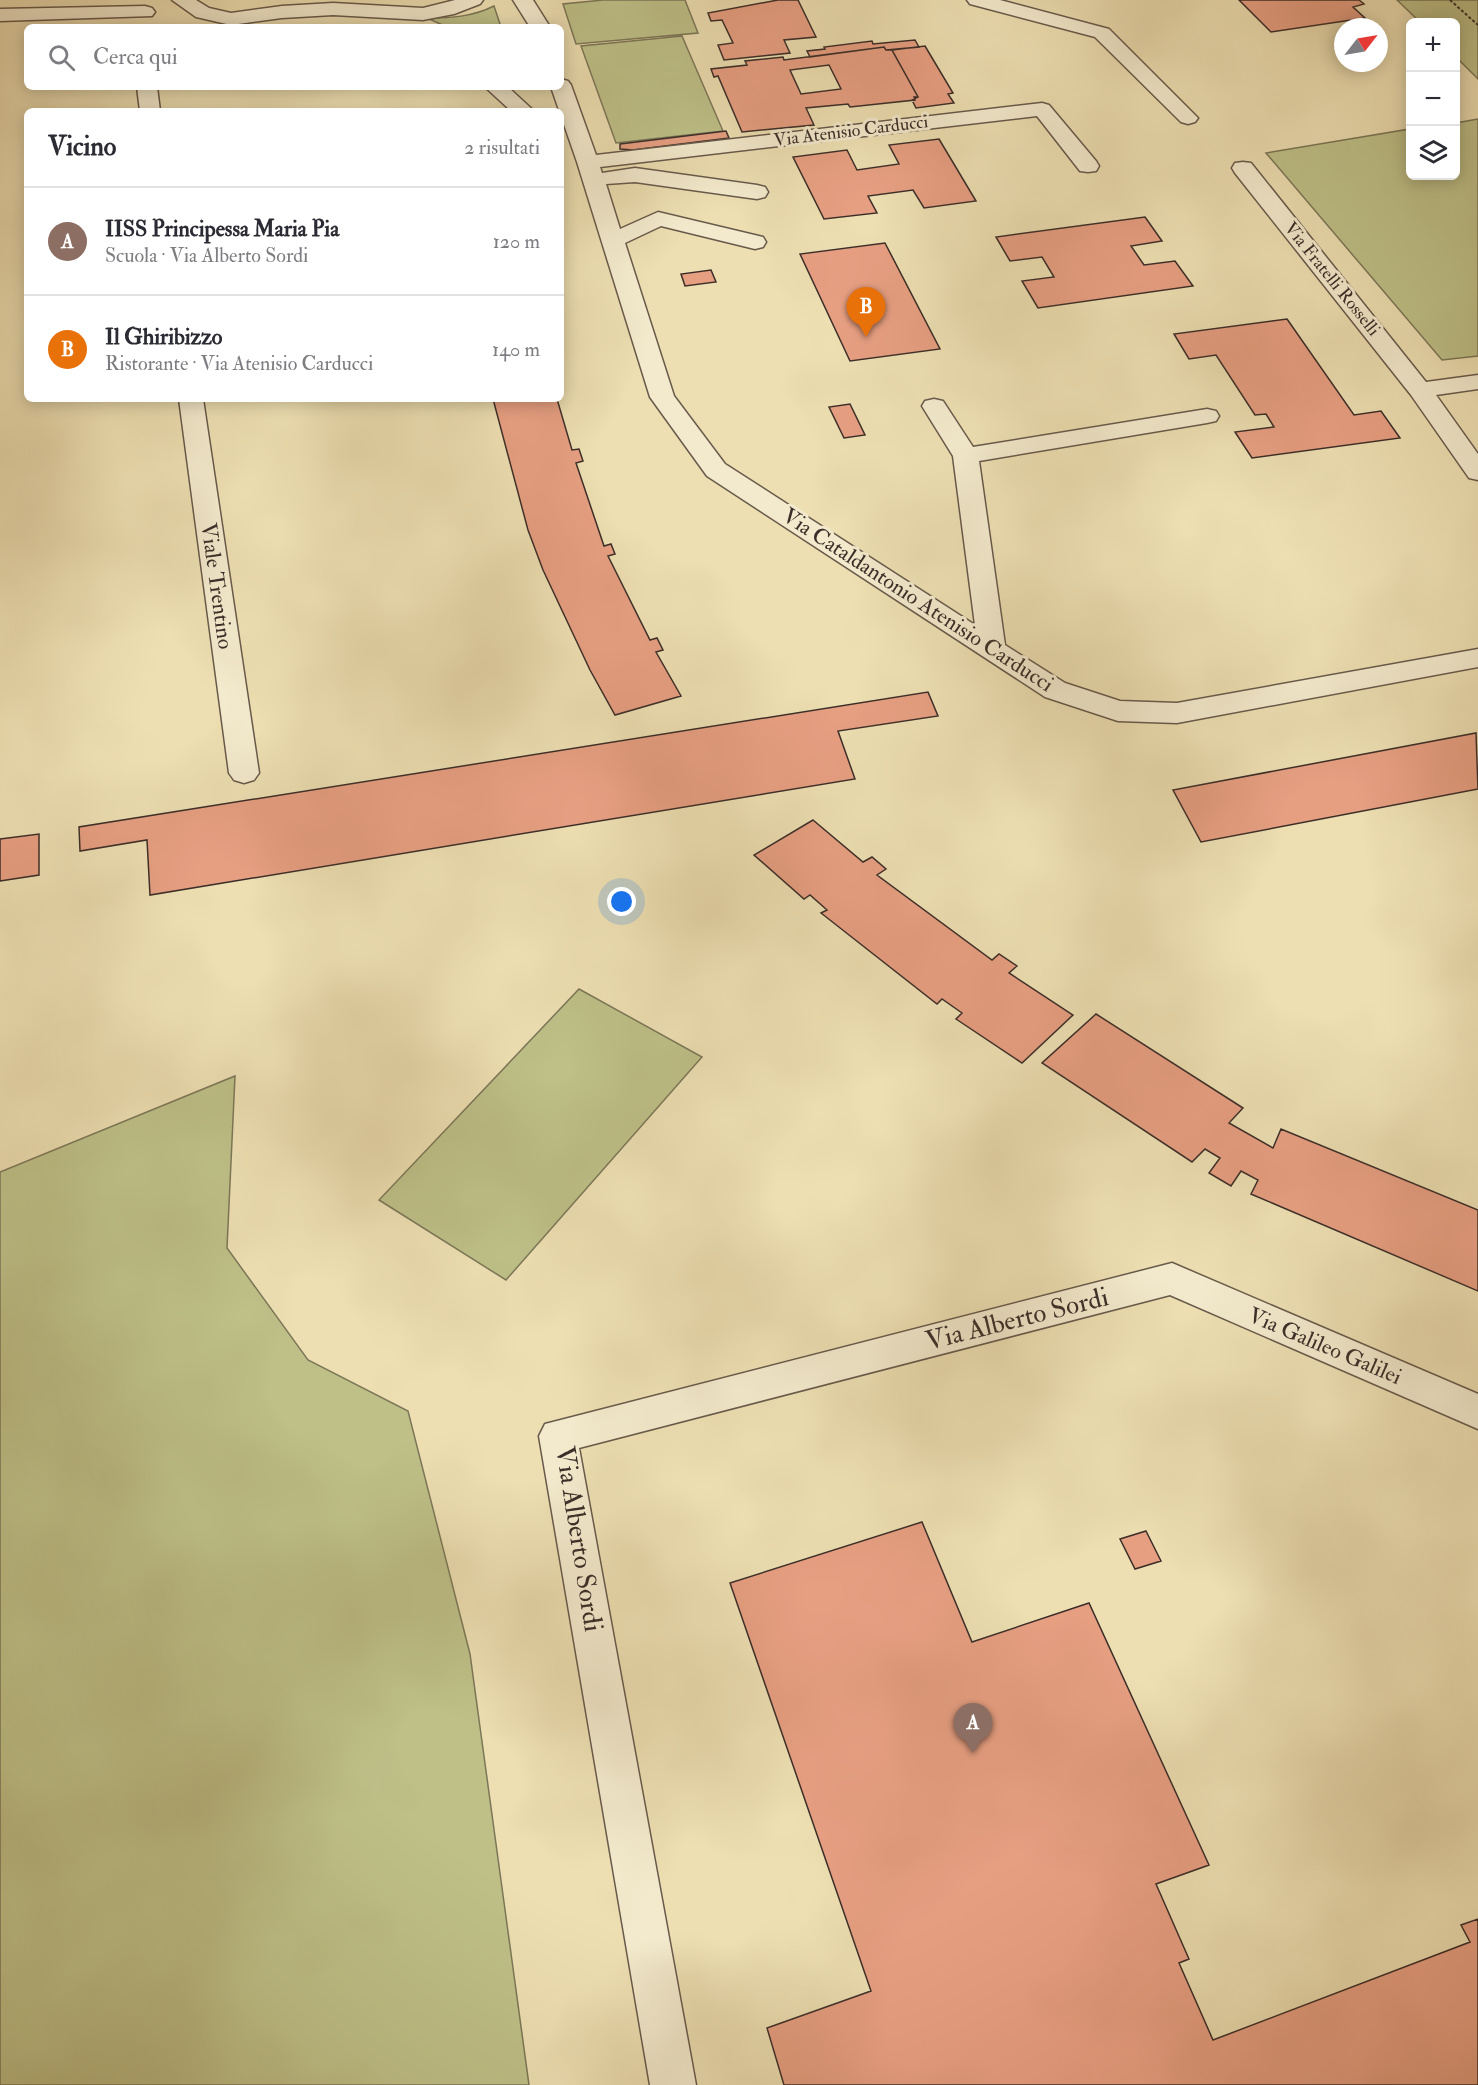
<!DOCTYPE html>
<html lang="it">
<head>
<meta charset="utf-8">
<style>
  :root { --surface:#fff; --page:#f7f7f7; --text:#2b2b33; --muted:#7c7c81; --line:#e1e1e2; --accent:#8f2418 }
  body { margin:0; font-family:"IM FELL Double Pica",serif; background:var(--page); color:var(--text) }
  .controls { position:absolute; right:18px; top:18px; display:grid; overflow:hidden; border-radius:9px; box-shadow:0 3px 15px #0003 }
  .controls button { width:54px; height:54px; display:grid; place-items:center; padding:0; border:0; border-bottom:2px solid var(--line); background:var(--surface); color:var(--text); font:30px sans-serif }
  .compass { position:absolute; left:1334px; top:18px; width:54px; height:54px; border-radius:50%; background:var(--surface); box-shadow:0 3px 15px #0003; rotate:59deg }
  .you { position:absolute; left:622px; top:902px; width:21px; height:21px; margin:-15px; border:4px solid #fff; border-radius:50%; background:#1a73e8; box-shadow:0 0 0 9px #1a73e833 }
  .badge { display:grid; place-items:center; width:39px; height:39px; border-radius:50%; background:var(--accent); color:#fff; font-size:20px; font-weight:700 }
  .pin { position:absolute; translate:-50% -50px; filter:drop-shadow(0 2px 3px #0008) }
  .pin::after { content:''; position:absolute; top:32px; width:21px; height:18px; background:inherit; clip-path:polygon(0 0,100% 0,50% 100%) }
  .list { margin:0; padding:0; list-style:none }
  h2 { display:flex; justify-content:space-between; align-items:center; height:78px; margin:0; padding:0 24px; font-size:26px }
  h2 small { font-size:20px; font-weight:400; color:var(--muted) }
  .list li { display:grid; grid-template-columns:39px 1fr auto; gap:18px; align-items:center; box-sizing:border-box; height:108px; padding:0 24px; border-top:2px solid var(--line) }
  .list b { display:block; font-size:22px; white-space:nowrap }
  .list p { margin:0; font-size:20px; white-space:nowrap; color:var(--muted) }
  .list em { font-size:20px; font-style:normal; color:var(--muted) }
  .icon { flex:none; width:33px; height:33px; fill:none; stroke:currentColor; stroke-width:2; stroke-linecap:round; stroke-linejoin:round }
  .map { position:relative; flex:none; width:1478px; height:2085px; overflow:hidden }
  .search { position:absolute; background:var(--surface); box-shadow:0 3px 15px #0003; left:24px; top:24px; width:540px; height:66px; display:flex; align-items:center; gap:15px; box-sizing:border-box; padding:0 21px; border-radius:9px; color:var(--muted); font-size:22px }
  .panel { position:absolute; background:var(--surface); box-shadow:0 3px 15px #0003; left:24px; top:108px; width:540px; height:294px; border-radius:9px }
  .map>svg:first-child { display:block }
</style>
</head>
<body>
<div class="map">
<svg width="1478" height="2085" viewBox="0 0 1478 2085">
  <rect width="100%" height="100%" fill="#eddfb2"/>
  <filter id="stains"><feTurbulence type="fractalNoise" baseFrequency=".00333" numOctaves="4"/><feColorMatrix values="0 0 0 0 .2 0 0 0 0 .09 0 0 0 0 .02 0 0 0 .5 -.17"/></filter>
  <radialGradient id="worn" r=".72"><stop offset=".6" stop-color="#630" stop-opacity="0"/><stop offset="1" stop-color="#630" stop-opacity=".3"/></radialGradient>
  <path fill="#bec088" stroke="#7c7758" stroke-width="1.5" d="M603,0H685L698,33L576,44L563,4Z
    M1397,0H1478V79L1456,57V22H1420Z
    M494,6L501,27H447L427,18C451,18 472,17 494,6Z
    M682,36L723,131L616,143L581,46Z
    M1478,119V356L1442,360L1266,153L1410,129V176H1456V123Z
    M579,989L702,1057L506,1280L379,1200Z
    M235,1076L227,1248L308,1360L408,1411L470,1654L529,2085H0V1172Z"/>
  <path fill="#e79f82" stroke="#3b2e29" stroke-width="1.5" fill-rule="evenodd" d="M778,0H798L816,37L784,40L790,53L724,60L718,45L733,43L722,20L711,21L708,13Z
    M1239,0H1359L1364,4L1353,7L1365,18L1271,32Z
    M915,40L919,47L886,50L884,47L810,57L807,51L825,49L824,47L872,41L873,44Z
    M925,46L953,93L948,94L954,103L916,108L912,100L918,97L892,50Z
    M884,47L886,50H892L918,97H914L915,100L850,107L848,104L806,108L814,125L742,132L718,76L714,77L711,69L747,65L745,61L783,57L784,60ZM829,65L841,89L801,94L790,70Z
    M726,131L729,138L633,150L620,149V144Z
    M939,139L976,201L924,208L913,190L868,196L877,213L824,219L793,157L847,150L857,170L899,164L889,145Z
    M1145,217L1162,241L1131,246L1144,265L1175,261L1193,286L1038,308L1022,281L1054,277L1042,257L1010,261L996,237Z
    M885,243L940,349L850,361L800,254Z
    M711,270L716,282L685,286L681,274Z
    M1287,319L1354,415L1381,411L1400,438L1252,458L1235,432L1274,427L1266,414L1255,415L1216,355L1189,359L1174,334Z
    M493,399H557L572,450L579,449L583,461L576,463L604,546L611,544L615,554L608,556L650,640L657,638L663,650L656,652L681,696L615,715L590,670L543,570L528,530Z
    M850,404L865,435L844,438L829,407Z
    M928,692L938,716L838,731L855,779L150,895L147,840L80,851L79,827Z
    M1476,733L1478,789L1201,842L1173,790Z
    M813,820L863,862L872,857L886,869L877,875L992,960L999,954L1017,966L1009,973L1073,1015L1022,1063L956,1019L962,1013L942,999L937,1004L821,913L827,910L810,895L804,899L754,855Z
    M39,834V875L0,881V839Z
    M1096,1014L1243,1108L1229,1123L1273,1148L1281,1129L1478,1210V1291L1251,1194L1258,1180L1241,1171L1231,1186L1209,1173L1220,1158L1205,1149L1192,1162L1042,1063Z
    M922,1522L972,1642L1089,1603L1209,1865L1156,1884L1189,1959L1179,1963L1213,2040L1470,1942L1461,1925L1478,1919V2085H784L767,2028L871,1991L730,1583Z
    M1146,1531L1161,1561L1135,1569L1120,1539Z"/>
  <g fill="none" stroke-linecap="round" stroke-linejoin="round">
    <defs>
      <path id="minor" d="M172,0H196L209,8L231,13L282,6L333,3L423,8L455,0H483L480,4L454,14L423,20L333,15L282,18L231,25L196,17Z
        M513,0H533L550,27H530Z
        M967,0H1000L1109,29L1198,118L1195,122L1188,124L1181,122L1095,37L970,4Z
        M145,6L152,8L155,12L152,16L0,21V9Z
        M561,79L568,81L571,85L596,155L1042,103L1049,105L1096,161L1099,166L1096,171L1088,172L1080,171L1037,116L600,167L602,173L635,168L757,185L765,187L768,192L765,197L757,199L635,182L606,184L620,229L658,212L763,237L766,242L763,247L755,249L661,226L625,243L674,396L725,464L975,625L953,456L922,406L925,401L934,399L943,401L973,447L1207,409L1216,411L1219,416L1216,421L1207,423L979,461L1005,645L1065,683L1120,701L1177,703L1478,649V667L1177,723L1118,721L1045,697L707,476L650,397L577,162L551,87H561Z
        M137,87H157L160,111H140Z
        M485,87H508L534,111H511Z
        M1243,162L1251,163L1426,382L1478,375V389L1436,395L1478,454V480L1469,478L1411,395L1235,173L1232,168L1235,163Z
        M179,399H203L259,773L254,780L244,783L234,780L229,773Z
        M1172,1263L1478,1394V1429L1170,1295L579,1448L696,2085H650L539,1436L545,1424Z"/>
    </defs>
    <use href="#minor" stroke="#685a4b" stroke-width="3"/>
    <path stroke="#3b2e29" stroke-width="2" stroke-dasharray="3 2" stroke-linecap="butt" d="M1450,0L1478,25"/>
    <use href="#minor" fill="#f3eacd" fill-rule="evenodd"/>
  </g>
  <g text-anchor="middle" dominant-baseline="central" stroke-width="6" stroke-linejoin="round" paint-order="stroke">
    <g font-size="18" fill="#3b2e29" stroke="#f3eacd">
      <text transform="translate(851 131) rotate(-7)">Via Atenisio Carducci</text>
      <text transform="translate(1332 279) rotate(51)">Via Fratelli Rosselli</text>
    </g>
    <g font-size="22" fill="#3b2e29" stroke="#f3eacd">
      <text transform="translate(217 586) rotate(82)">Viale Trentino</text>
      <text transform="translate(918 600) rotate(33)">Via Cataldantonio Atenisio Carducci</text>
      <text transform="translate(1325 1346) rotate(23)">Via Galileo Galilei</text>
    </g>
    <g font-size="27" fill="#3b2e29" stroke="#f3eacd">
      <text transform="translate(1017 1319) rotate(-14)">Via Alberto Sordi</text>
      <text transform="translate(579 1539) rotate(81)">Via Alberto Sordi</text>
    </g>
  </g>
  <rect width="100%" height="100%" filter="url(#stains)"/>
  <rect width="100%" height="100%" fill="url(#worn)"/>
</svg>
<div class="controls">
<button>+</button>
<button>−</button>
<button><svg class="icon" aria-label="layers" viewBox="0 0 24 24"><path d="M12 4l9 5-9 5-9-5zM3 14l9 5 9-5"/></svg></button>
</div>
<svg class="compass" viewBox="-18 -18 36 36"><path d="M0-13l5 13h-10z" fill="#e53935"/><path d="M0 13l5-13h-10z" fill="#7c7c81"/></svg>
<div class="you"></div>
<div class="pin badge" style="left:973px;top:1753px;background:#8d6e63">A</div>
<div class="pin badge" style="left:866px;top:337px;background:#e8710a">B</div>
<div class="search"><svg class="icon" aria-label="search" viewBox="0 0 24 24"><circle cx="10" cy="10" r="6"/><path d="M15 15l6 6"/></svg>Cerca qui</div>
<section class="panel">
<h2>Vicino<small>2 risultati</small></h2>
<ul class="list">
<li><span class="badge" style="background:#8d6e63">A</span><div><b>IISS Principessa Maria Pia</b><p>Scuola · Via Alberto Sordi</p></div><em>120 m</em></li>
<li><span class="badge" style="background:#e8710a">B</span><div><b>Il Ghiribizzo</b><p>Ristorante · Via Atenisio Carducci</p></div><em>140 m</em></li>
</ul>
</section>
</div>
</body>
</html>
